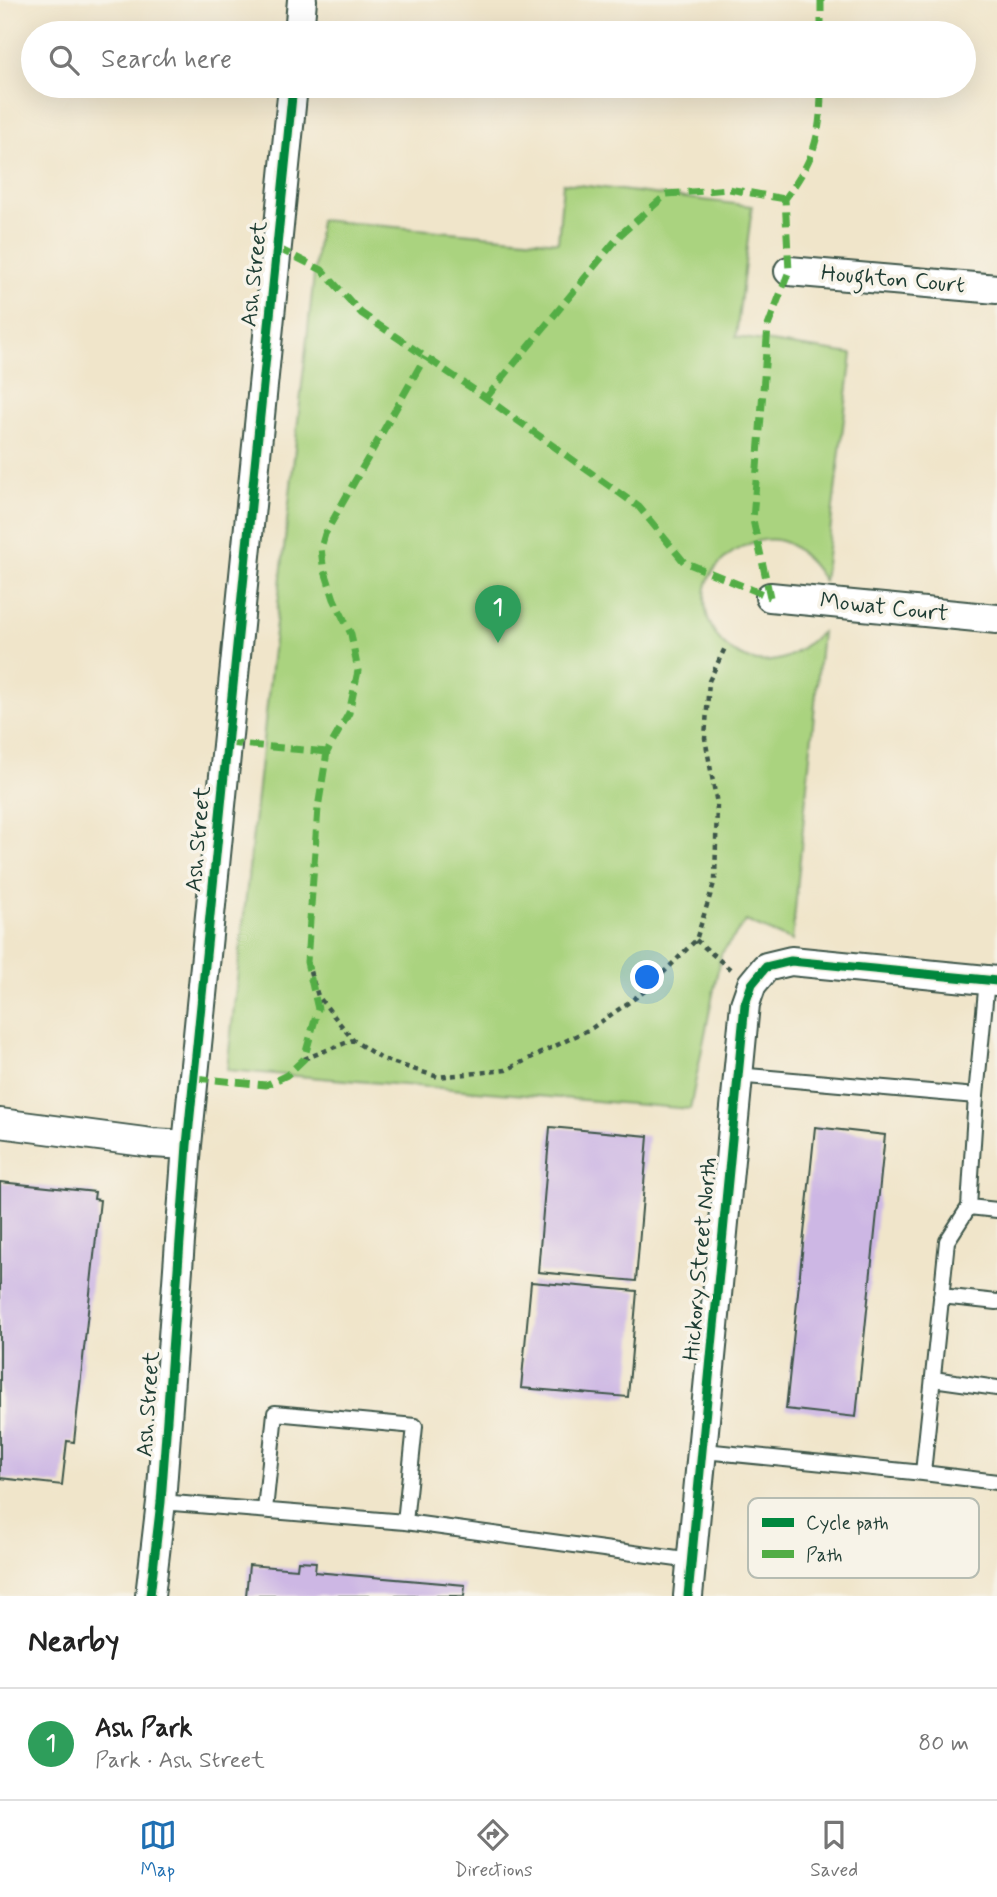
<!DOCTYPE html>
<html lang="en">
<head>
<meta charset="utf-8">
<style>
  :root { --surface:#fff; --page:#f2f2f2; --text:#222; --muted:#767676; --line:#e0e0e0; --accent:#1f6fb2 }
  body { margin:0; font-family:Mynerve,sans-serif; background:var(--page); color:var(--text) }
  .you { position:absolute; left:648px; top:978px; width:24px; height:24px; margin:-18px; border:5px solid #fff; border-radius:50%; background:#1a73e8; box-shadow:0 0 0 10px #1a73e833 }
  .badge { display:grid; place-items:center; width:46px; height:46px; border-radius:50%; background:var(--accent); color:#fff; font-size:23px; font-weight:700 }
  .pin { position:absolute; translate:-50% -58px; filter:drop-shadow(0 2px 4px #0008) }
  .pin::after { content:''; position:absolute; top:37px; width:24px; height:21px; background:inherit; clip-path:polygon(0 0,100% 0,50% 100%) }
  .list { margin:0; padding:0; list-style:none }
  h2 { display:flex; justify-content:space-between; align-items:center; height:91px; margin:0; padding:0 28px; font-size:30px }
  h2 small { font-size:23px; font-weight:400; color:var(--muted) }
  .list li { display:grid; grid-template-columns:46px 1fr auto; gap:21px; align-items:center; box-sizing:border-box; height:112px; padding:0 28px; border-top:2px solid var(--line) }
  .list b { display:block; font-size:26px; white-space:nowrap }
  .list p { margin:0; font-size:23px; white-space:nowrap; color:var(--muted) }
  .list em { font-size:23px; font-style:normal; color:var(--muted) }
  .icon { flex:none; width:38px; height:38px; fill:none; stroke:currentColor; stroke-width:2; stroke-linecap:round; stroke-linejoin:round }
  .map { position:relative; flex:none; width:997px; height:1596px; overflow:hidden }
  .search { position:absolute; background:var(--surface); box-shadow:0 7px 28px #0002; left:21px; right:21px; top:21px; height:77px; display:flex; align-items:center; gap:18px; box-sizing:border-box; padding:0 24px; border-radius:38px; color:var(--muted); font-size:26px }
  .sheet { height:203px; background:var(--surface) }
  nav { display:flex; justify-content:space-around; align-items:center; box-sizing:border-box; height:98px; border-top:2px solid var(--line); background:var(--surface); font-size:19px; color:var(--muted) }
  nav a { display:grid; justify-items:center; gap:4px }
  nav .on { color:var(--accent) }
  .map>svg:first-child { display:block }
</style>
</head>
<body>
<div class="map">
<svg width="997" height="1596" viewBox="0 0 997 1596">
  <rect width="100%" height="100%" fill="#f7f3e8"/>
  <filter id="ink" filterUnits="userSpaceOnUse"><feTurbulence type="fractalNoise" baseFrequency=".0143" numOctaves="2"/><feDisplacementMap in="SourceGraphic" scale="14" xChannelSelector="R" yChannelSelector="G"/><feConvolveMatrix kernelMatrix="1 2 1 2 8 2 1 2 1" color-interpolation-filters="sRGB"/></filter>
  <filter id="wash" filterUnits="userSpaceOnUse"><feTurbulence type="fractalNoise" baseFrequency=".00686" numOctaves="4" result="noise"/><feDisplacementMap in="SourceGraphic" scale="28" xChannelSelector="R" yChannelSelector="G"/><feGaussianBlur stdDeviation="1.57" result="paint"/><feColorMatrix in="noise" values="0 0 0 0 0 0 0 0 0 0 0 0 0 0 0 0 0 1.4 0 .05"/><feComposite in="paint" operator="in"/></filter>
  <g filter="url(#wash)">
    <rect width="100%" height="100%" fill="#f0e5ca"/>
    <path fill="#aad37f" stroke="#64885a" stroke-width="2" d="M563,183L752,206L736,337L852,354L824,581C815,567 799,546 781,541C753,533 711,560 706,588C698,635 742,675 787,657C801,651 811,640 822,632L792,941L746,921L721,954L690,1109L227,1070L320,220L558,242Z"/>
    <g id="blocks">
      <path fill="#cdb7e4" d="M550,1127L648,1136L636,1281L538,1272Z
        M815,1127L885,1135L856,1417L786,1409Z
        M0,1182L95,1192L94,1199L100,1200L74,1442L67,1441L62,1485L0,1478Z
        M531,1282L637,1291L628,1397L521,1388Z
        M298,1561L316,1562L315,1572L465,1585L464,1596H246L249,1565L297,1569Z"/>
    </g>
  </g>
  <g filter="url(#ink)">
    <use href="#blocks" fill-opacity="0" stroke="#3e564a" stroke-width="2"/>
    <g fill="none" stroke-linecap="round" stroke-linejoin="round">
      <defs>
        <path id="service" d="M736,1075L976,1096L987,980
          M969,1207L997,1210
          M941,1296L997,1302
          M933,1379L997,1388
          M704,1451L923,1473L947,1241L969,1207L976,1096
          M923,1473L997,1482
          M161,1502L405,1522L692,1561
          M265,1510L275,1413L415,1426L405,1522"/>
        <path id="minor" d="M299,33L302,0
          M789,271L997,289
          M770,597L997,619
          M0,1123L152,1143L187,1145
          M150,1596L161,1502L187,1145L293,86
          M688,1596L745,1004L752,984L766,967L791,961L997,981"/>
      </defs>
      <use href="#service" stroke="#3e564a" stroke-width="18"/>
      <use href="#minor" stroke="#3e564a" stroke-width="32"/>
      <path stroke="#3e564a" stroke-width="4.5" stroke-dasharray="5 5" stroke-linecap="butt" d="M696,940L730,969
        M307,962L318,996L353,1040
        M304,1059L353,1040L382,1059L438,1077L506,1070L592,1028L645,991L696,940L715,880L717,804L705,738L709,681L725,648"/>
      <use href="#service" stroke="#fff" stroke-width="14"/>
      <use href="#minor" stroke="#fff" stroke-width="28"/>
      <path stroke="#52ad45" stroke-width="7" stroke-dasharray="14 7" stroke-linecap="butt" d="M821,33V0
        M277,248L322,270L361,313L486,398L639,507L684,562L770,597
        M486,398L621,234L667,194L729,189L785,199
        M770,597L753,520L768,326L789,271L785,199C815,158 821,136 821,86
        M227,743L327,752
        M195,1078L266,1085L287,1075L304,1059L318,1009L307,962L318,808L327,752L349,713L358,671L351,634L334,599L323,565L321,548L325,534L425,357"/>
      <defs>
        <path id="cycleway" d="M150,1596L161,1502L187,1145L293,86
          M688,1596L745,1004L752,984L766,967L791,961L997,981"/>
      </defs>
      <use href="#cycleway" stroke="#f7f3e8" stroke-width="13"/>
      <use href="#cycleway" stroke="#00873e" stroke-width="9"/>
    </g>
  </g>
  <g text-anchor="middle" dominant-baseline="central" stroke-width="7" stroke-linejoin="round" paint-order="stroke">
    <g font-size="23" fill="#1f3d34" stroke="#f7f3e8">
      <text transform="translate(255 274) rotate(-84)">Ash Street</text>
      <text transform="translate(893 280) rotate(5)">Houghton Court</text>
      <text transform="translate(884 608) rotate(6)">Mowat Court</text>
      <text transform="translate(199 839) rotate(-85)">Ash Street</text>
      <text transform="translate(701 1259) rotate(-85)">Hickory Street North</text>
      <text transform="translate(149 1404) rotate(-86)">Ash Street</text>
    </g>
  </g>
  <rect x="748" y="1498" width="231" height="80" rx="10" fill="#f7f3e8" stroke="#b6bcb2" stroke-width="2"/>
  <rect x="762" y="1518" width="32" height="9" fill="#00873e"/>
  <rect x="762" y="1550" width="32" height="8" fill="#52ad45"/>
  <g font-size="19" fill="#1f3d34">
    <text x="806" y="1529">Cycle path</text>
    <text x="806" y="1561">Path</text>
  </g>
</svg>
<div class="you"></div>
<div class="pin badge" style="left:498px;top:643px;background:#2e9e5b">1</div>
<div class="search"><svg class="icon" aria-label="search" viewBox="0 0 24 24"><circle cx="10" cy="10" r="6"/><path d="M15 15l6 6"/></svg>Search here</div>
</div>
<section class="sheet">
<h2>Nearby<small></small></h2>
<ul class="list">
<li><span class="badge" style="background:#2e9e5b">1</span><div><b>Ash Park</b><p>Park · Ash Street</p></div><em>80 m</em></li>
</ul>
</section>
<nav>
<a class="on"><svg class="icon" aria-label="map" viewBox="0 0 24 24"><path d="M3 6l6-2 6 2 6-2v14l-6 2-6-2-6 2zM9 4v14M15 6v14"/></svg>Map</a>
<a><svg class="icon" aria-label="directions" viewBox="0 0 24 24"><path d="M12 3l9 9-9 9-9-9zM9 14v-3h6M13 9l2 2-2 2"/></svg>Directions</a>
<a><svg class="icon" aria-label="saved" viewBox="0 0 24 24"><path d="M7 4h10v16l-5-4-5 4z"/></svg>Saved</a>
</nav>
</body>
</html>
